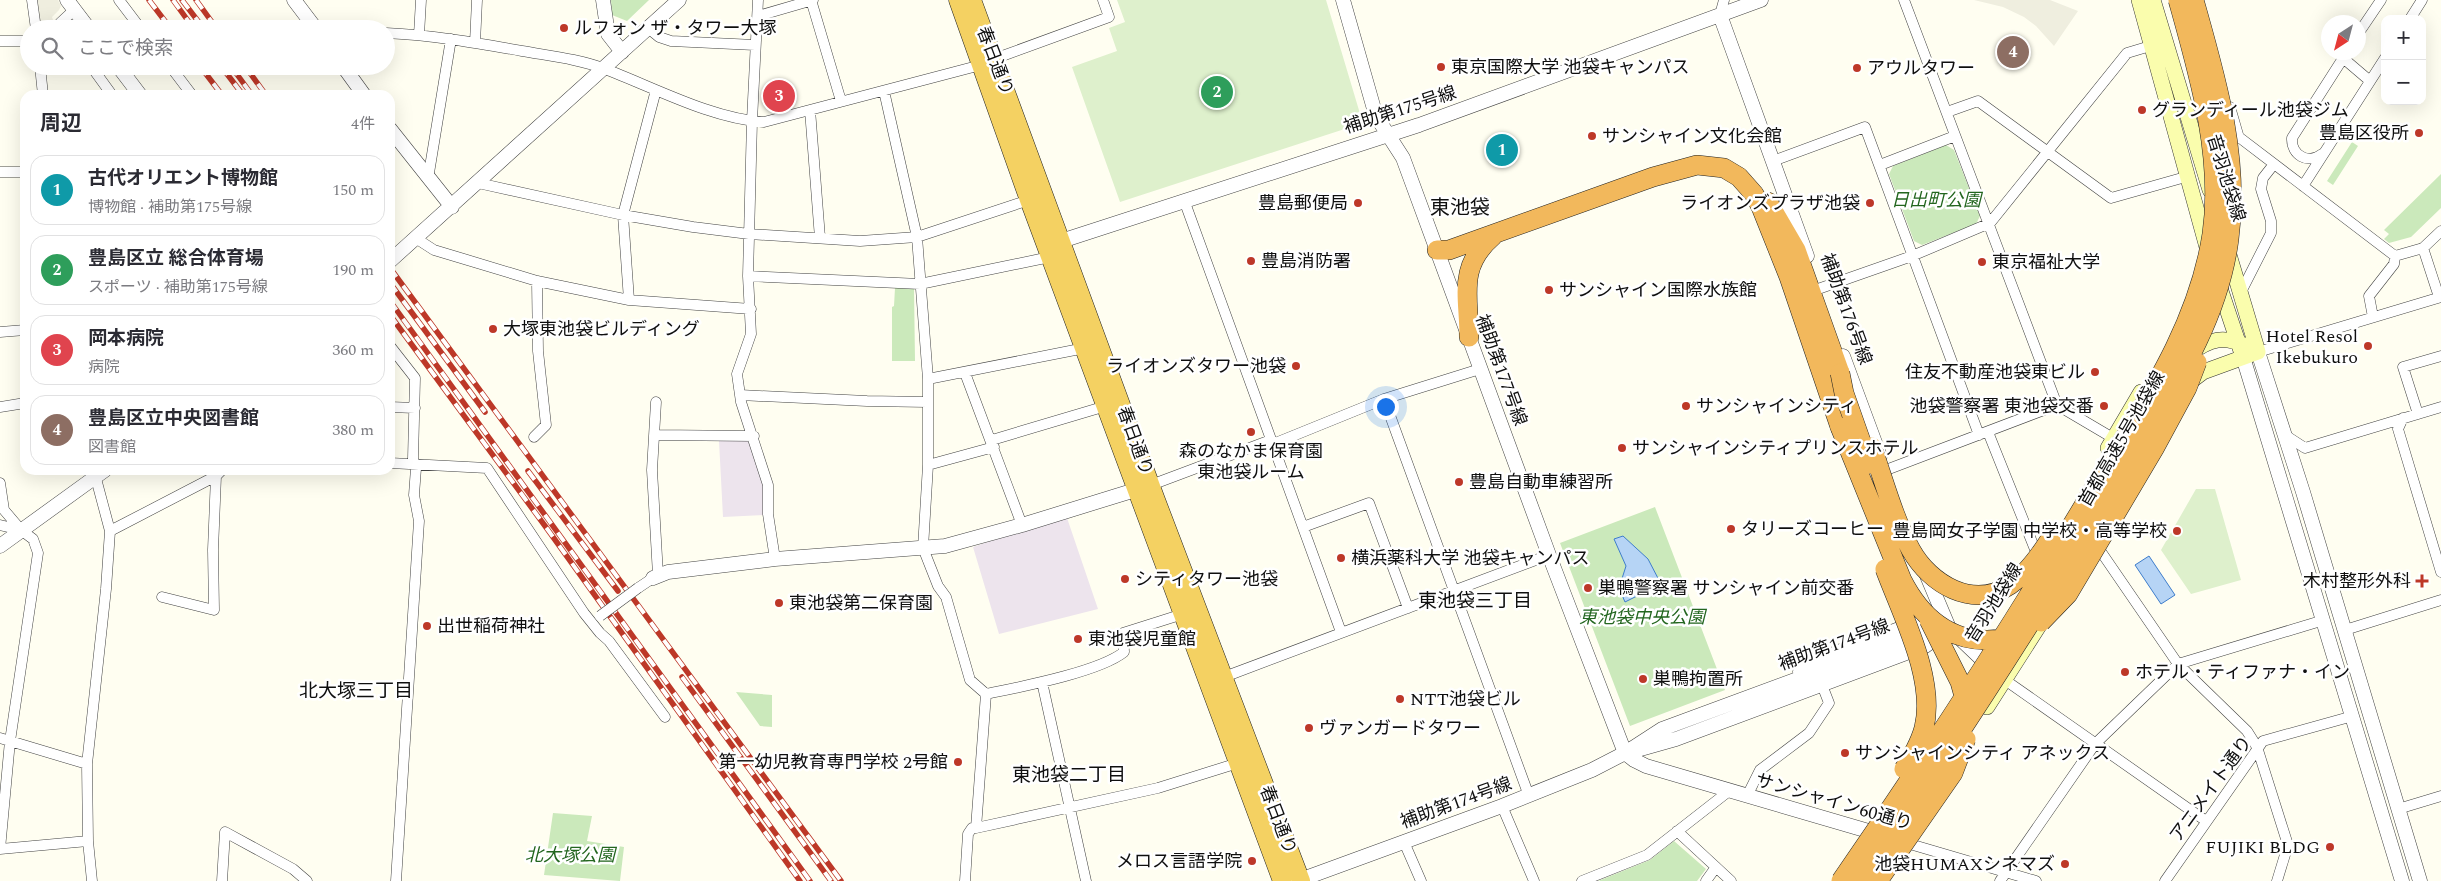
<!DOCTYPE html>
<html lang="ja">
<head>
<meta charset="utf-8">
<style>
  :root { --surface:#fff; --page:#f7f7f7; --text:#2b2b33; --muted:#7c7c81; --line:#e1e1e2; --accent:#111827 }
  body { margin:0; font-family:Spectral,"Noto Sans JP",serif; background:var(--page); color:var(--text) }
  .controls { position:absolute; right:15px; top:15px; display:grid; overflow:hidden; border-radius:10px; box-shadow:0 5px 20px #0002 }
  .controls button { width:45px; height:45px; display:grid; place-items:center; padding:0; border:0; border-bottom:1px solid var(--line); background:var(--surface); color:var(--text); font:25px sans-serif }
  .compass { position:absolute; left:2321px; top:15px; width:45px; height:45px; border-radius:50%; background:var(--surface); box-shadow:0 5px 20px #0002; rotate:216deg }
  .you { position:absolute; left:1385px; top:406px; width:18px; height:18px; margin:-12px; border:4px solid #fff; border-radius:50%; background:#1a73e8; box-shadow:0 0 0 8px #1a73e833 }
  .badge { display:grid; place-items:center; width:32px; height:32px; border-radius:50%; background:var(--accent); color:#fff; font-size:16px; font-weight:700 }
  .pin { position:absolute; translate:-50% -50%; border:2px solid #fff; box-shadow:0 1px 5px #0006 }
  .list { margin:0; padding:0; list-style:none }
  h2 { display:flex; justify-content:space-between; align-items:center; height:65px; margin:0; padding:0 20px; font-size:21px }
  h2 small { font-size:16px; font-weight:400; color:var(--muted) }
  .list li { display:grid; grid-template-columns:32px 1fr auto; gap:15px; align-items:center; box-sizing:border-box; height:70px; margin:0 10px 10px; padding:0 10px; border:1px solid var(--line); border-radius:15px }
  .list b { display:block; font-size:19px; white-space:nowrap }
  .list p { margin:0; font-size:16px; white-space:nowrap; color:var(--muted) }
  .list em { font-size:16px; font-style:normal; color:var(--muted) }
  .icon { flex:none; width:28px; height:28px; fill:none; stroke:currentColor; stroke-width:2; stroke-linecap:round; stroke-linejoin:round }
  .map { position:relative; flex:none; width:2441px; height:881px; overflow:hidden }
  .search { position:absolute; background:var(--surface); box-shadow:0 5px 20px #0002; left:20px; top:20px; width:375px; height:55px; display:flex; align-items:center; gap:12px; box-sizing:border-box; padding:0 18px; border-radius:28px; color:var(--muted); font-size:19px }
  .panel { position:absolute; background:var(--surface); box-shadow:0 5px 20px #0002; left:20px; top:90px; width:375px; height:385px; border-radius:15px }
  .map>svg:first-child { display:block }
</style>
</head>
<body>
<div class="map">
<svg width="2441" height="881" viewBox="0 0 2441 881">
  <rect width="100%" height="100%" fill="#fffef1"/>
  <path fill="#ede4ed" d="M751,440L763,479L765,515L723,517L719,441Z
    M1066,515L1098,609L999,634L973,547Z"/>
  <path fill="#cbe9bb" d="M611,0H649L627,21L612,15Z
    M2352,142L2358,146L2333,185L2327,181Z
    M1946,145L1954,150L1980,216L1976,224L1922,245L1914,241L1889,174L1893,166Z
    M2441,174V208L2411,237L2389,243L2384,239L2389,234L2384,230Z
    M895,288H914L915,361H892V307L894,306Z
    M1655,507L1725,690L1630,726L1560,543Z
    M736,692L772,695V727L760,726Z
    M553,813L592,816L587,841L624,847L620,881L544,875Z
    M1674,841L1706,869L1697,881H1598L1650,860Z"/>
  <path fill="#def0cc" d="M1117,0H1326L1361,117L1357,125L1120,202L1072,67L1117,51L1109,28L1125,22Z
    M2196,489H2215L2241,580L2191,594L2161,550Z"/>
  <path fill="#efeedf" d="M37,0H58L61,6L59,10L52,17L55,26L39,29Z
    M1974,0H2050L2078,11L2054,46L2036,26L2024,17L2003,7Z"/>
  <path fill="#b6d4f5" stroke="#3e7dcb" d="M1623,536L1648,559L1661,584L1625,602L1619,588L1626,566L1614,539Z
    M2149,556L2175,595L2161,604L2135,565Z"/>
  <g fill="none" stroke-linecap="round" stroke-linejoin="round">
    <defs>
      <path id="minor" d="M32,0L36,29
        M119,0L141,29
        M758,0L752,121L748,276L751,334L737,374L741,402L768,485V514L775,559
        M811,0L841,101
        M1904,0L2057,405L2118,441
        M1720,15L1724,0
        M758,16L813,0
        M2410,19L2422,0
        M648,28L659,37L671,41L755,45
        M63,29L60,23L74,10
        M386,33C432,35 477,43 522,51C550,56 579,59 605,69C653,87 712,119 764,122L981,65
        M2358,34L2381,0
        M419,35L421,0
        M0,41H29
        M475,43L477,0
        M2343,58L2370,81
        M994,59L1109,17L1103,0
        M40,66L43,95
        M91,66L112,95
        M170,66L192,95
        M884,91L917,237L928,379V465L923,548L938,586L946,597L970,680L986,694L976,828H972L968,834L965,881
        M2230,107L2239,138
        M810,110L820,238
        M1947,112L1978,101L2111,198L2189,176
        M2227,128L2395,256
        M2322,154C2308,165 2291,155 2292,138L2347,52
        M1773,161L1865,127L1979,435
        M1880,165L1955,136
        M0,172H25
        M428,179L451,39
        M478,183L623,215L693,227L749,234L860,241L917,237L1029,200
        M2303,186L2385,58
        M1184,200L1341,632
        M417,239L434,250L537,281L629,300L751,309
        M2423,248L2439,297
        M2395,256L2423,248L2441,231
        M748,276L920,284L1050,257
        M1818,289L1912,256L1990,223L2127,53L2157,44
        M2241,292L2271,233V221L2261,189L2263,178L2274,164
        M629,300L623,215L656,90
        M2373,317L2369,296L2394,264L2395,256
        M0,332L25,330
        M390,346L415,378L413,459L416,468L414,495L419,521L396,881
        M2258,352L2441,297
        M965,373L1022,525
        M928,379L1085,348
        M740,395L867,401L927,402
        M1384,399L1529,796
        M656,402L652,470L658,575
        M0,407L25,403
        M390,407L415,408
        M2418,414L2403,367L2441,356
        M2403,418L2398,429L2441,572
        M1988,432L2038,557
        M655,435L754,436
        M2285,435L2305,448L2441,407
        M534,437L546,425L538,351L537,281
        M992,440L1106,406
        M1273,444L1384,399L1480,369
        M390,463L487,468L584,613L600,633L609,641L665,717
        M928,465L994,447
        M1886,470L2057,405
        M0,483L4,510L21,530L33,539L38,553L10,741L0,849
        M1151,485L1271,440
        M0,525L21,530
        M1303,527L1369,503L1408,608
        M110,531L216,476L222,470
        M2095,543L2178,664L2247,731L2257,747L2288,845L2277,881
        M638,588L653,578
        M162,597L214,610L213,550L216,476
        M2345,630L2441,600
        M1224,677L1549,555
        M2005,680L2206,821
        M1042,682L1086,881
        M986,694C1020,687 1099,672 1124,652L1123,633L1183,614
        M0,738L87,764
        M1747,796L1760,770L1809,733L1829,703L1822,685
        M1502,806L1534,881
        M2398,809L2441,796
        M976,828L1158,788L1238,763
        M1677,831L1731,881
        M1404,842L1421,881
        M1903,842L2036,881
        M0,849L88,841
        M92,881L88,841L87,764L106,589L110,531L94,471
        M222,881L225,832L293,869L307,881
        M1582,881L1647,855L1729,791
        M1706,881L1716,867
        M2000,881L2095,744L2178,664L2324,620
        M2165,881L2263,741L2353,716"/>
      <path id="tertiary" d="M67,0L89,29
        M294,0L316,29
        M603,0L608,34L622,52
        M1343,0L1376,116L1403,158L1549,555L1625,753L1634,760L1646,766L1882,835
        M1720,15L1807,256
        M118,66L140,95
        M343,66L364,95
        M390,129L452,207
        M1052,244L1419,125L1761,0
        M390,261L679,0
        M2258,352L2303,492L2420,881
        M1843,356L1880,456
        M2243,357L2402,881
        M0,546L105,470
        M1925,571L1949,628L1992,669
        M653,578L668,572L775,559L945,546L1022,525L1145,487
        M1800,672C1841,645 1892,636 1936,613
        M1637,750L1676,739L1925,646L1945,632
        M1297,881L1502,806L1592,770L1625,753L1662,729L1920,634L1944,629"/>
      <path id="secondary" d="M2139,0L2208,251
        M2153,0L2210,190
        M2227,248L2258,352
        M2218,282L2243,357
        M2191,353C2210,339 2224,335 2246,346
        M2187,384L2203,372L2258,352
        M2108,448L2141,392
        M1987,707L2042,621"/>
      <path id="trunk" d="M958,0L1029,200L1282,881
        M972,0L1156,500L1301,881"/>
      <path id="motorway" d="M1768,202L1796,250L1840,373
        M1437,250H1449L1653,177L1697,165L1724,168L1739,177L1754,194L1761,207L1789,277L1840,427
        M1469,337C1469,296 1457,267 1493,236"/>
    </defs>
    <use href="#minor" stroke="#424242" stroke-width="11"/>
    <use href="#tertiary" stroke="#424242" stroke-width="15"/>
    <use href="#secondary" stroke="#313131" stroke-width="16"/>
    <use href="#trunk" stroke="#202020" stroke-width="19"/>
    <use href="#motorway" stroke="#202020" stroke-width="20"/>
    <use href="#minor" stroke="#fff" stroke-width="10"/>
    <use href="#tertiary" stroke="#fff" stroke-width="14"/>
    <use href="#secondary" stroke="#fafdad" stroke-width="15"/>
    <use href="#trunk" stroke="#f4d162" stroke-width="18"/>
    <use href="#motorway" stroke="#f2b85c" stroke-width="19"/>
    <defs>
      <path id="rail" d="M149,0L171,29
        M173,0L194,29
        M182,0L204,29
        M196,0L217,29
        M200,66L222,95
        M221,66L243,95
        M231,66L252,95
        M245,66L266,95
        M390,268L841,881
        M390,283L485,412
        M390,301L810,881
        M390,315L548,530L800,881
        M528,471L618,591
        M682,677L831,881"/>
    </defs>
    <use href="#rail" stroke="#bd3828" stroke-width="5.5"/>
    <use href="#rail" stroke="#fff" stroke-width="4" stroke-dasharray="11" stroke-linecap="butt"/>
    <defs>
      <path id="minor-bridge" d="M600,616L638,588"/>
      <path id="motorway-bridge" d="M1840,373L1844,393L1869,464
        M1840,427L1902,580C1925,625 1960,649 2012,637
        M1872,447C1884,481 1894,519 1911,550C1930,584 1973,610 2010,585C2029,572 2042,552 2054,533
        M1885,569C1902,615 1936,679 1924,728C1920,743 1912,756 1904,769
        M1929,620L1960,682L1967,707
        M2041,622L2068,594L2154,449L2187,388L2197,362
        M1841,881C1930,752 2016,620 2096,485C2143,406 2198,327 2212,234C2223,156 2199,75 2178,0
        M1860,881C1952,747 2040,612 2123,471C2166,398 2218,326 2229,239C2240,157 2216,78 2194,0
        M1878,881L1953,773L1966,739"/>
    </defs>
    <use href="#minor-bridge" stroke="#424242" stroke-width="11" stroke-linecap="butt"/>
    <use href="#motorway-bridge" stroke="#202020" stroke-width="20" stroke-linecap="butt"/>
    <use href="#minor-bridge" stroke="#fff" stroke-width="10"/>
    <use href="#motorway-bridge" stroke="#f2b85c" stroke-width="19"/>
  </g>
  <g fill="#bd3828" stroke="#fff" stroke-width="2">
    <circle cx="564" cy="28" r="5"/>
    <circle cx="1441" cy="67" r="5"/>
    <circle cx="1857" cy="68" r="5"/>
    <circle cx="2142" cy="110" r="5"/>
    <circle cx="2419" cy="133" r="5"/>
    <circle cx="1592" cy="136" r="5"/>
    <circle cx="1358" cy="203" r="5"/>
    <circle cx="1870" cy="203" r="5"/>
    <circle cx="1251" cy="261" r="5"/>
    <circle cx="1982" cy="262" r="5"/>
    <circle cx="1549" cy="290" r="5"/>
    <circle cx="493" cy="329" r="5"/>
    <circle cx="2368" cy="346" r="5"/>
    <circle cx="1296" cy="366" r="5"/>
    <circle cx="2095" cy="372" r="5"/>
    <circle cx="1686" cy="406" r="5"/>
    <circle cx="2104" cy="406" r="5"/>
    <circle cx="1251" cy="432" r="5"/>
    <circle cx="1622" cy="448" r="5"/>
    <circle cx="1459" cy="482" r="5"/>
    <circle cx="1731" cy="529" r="5"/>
    <circle cx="2177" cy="531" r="5"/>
    <circle cx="1341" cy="558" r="5"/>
    <circle cx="1125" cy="579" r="5"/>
    <path d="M2419.5 573.5h5v5h5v5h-5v5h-5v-5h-5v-5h5z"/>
    <circle cx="1588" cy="588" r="5"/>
    <circle cx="779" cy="603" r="5"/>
    <circle cx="427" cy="626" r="5"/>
    <circle cx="1078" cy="639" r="5"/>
    <circle cx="2125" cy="672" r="5"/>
    <circle cx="1643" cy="679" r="5"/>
    <circle cx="1400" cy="699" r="5"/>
    <circle cx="1309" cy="728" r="5"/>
    <circle cx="1845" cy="753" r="5"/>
    <circle cx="958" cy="762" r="5"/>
    <circle cx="2330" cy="847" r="5"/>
    <circle cx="1252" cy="861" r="5"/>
    <circle cx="2065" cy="864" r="5"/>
  </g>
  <g text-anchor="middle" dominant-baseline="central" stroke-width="5" stroke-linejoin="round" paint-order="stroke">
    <g font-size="18" fill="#0f0f0f" stroke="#fff" text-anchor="start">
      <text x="574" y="28">ルフォン ザ・タワー大塚</text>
      <text x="1451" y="67">東京国際大学 池袋キャンパス</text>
      <text x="1867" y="68">アウルタワー</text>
      <text x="2152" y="110">グランディール池袋ジム</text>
      <text x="2409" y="133" text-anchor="end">豊島区役所</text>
      <text x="1602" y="136">サンシャイン文化会館</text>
      <text x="1348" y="203" text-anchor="end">豊島郵便局</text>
      <text x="1860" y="203" text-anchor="end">ライオンズプラザ池袋</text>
      <text x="1261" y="261">豊島消防署</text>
      <text x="1992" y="262">東京福祉大学</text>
      <text x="1559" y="290">サンシャイン国際水族館</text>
      <text x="503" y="329">大塚東池袋ビルディング</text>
      <text x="2358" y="336" text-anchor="end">Hotel Resol<tspan x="2358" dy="21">Ikebukuro</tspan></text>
      <text x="1286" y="366" text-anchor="end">ライオンズタワー池袋</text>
      <text x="2085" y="372" text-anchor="end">住友不動産池袋東ビル</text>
      <text x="1696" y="406">サンシャインシティ</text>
      <text x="2094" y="406" text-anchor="end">池袋警察署 東池袋交番</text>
      <text x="1632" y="448">サンシャインシティプリンスホテル</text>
      <text x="1251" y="451" text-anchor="middle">森のなかま保育園<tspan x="1251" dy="21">東池袋ルーム</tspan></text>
      <text x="1469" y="482">豊島自動車練習所</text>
      <text x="1741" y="529">タリーズコーヒー</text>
      <text x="2167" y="531" text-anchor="end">豊島岡女子学園 中学校・高等学校</text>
      <text x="1351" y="558">横浜薬科大学 池袋キャンパス</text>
      <text x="1135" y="579">シティタワー池袋</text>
      <text x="2411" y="581" text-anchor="end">木村整形外科</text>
      <text x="1598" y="588">巣鴨警察署 サンシャイン前交番</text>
      <text x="789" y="603">東池袋第二保育園</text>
      <text x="437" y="626">出世稲荷神社</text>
      <text x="1088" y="639">東池袋児童館</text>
      <text x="2135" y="672">ホテル・ティファナ・イン</text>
      <text x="1653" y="679">巣鴨拘置所</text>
      <text x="1410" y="699">NTT池袋ビル</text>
      <text x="1319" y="728">ヴァンガードタワー</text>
      <text x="1855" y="753">サンシャインシティ アネックス</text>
      <text x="948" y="762" text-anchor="end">第一幼児教育専門学校 2号館</text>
      <text x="2320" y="847" text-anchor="end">FUJIKI BLDG</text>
      <text x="1242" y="861" text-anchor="end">メロス言語学院</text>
      <text x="2055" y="864" text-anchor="end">池袋HUMAXシネマズ</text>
    </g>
    <g font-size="18" fill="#0f0f0f" stroke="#fff">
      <text transform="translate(995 61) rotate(69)">春日通り</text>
      <text transform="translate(1400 110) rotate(-18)">補助第175号線</text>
      <text transform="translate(2226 178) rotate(73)">音羽池袋線</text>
      <text transform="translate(1846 309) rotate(70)">補助第176号線</text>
      <text transform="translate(1501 370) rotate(70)">補助第177号線</text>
      <text transform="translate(2122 439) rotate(-60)">首都高速5号池袋線</text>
      <text transform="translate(1135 441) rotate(70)">春日通り</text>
      <text transform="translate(1994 603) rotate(-58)">音羽池袋線</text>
      <text transform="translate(1834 645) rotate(-20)">補助第174号線</text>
      <text transform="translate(2211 789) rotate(-54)">アニメイト通り</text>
      <text transform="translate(1834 802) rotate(16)">サンシャイン60通り</text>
      <text transform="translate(1456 803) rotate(-20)">補助第174号線</text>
      <text transform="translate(1278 820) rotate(69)">春日通り</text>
    </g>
    <g font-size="18" font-style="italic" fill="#23661f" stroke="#fff">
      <text x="1936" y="200">日出町公園</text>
      <text x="1642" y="617">東池袋中央公園</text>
      <text x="570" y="855">北大塚公園</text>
    </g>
    <g font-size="19" fill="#0f0f0f" stroke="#fff">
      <text x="1475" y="601">東池袋三丁目</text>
      <text x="356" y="691">北大塚三丁目</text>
      <text x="1069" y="775">東池袋二丁目</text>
    </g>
    <g font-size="20" fill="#0f0f0f" stroke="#fff">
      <text x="1460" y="208">東池袋</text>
    </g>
  </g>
</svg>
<div class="controls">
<button>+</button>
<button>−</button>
</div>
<svg class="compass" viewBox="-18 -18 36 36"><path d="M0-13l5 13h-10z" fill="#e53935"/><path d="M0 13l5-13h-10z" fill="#7c7c81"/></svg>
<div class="you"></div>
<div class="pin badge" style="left:1502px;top:150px;background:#0f9aa8">1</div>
<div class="pin badge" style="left:1217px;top:92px;background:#2e9e5b">2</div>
<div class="pin badge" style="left:779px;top:96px;background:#e0444e">3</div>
<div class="pin badge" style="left:2013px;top:52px;background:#8d6e63">4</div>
<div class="search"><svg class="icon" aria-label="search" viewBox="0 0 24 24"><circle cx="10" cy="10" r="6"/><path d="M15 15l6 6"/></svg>ここで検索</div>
<section class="panel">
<h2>周辺<small>4件</small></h2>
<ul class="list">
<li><span class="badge" style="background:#0f9aa8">1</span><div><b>古代オリエント博物館</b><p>博物館 · 補助第175号線</p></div><em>150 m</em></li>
<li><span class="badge" style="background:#2e9e5b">2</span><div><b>豊島区立 総合体育場</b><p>スポーツ · 補助第175号線</p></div><em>190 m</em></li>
<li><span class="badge" style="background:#e0444e">3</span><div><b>岡本病院</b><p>病院</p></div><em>360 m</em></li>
<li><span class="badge" style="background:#8d6e63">4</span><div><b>豊島区立中央図書館</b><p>図書館</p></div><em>380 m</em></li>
</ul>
</section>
</div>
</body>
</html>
